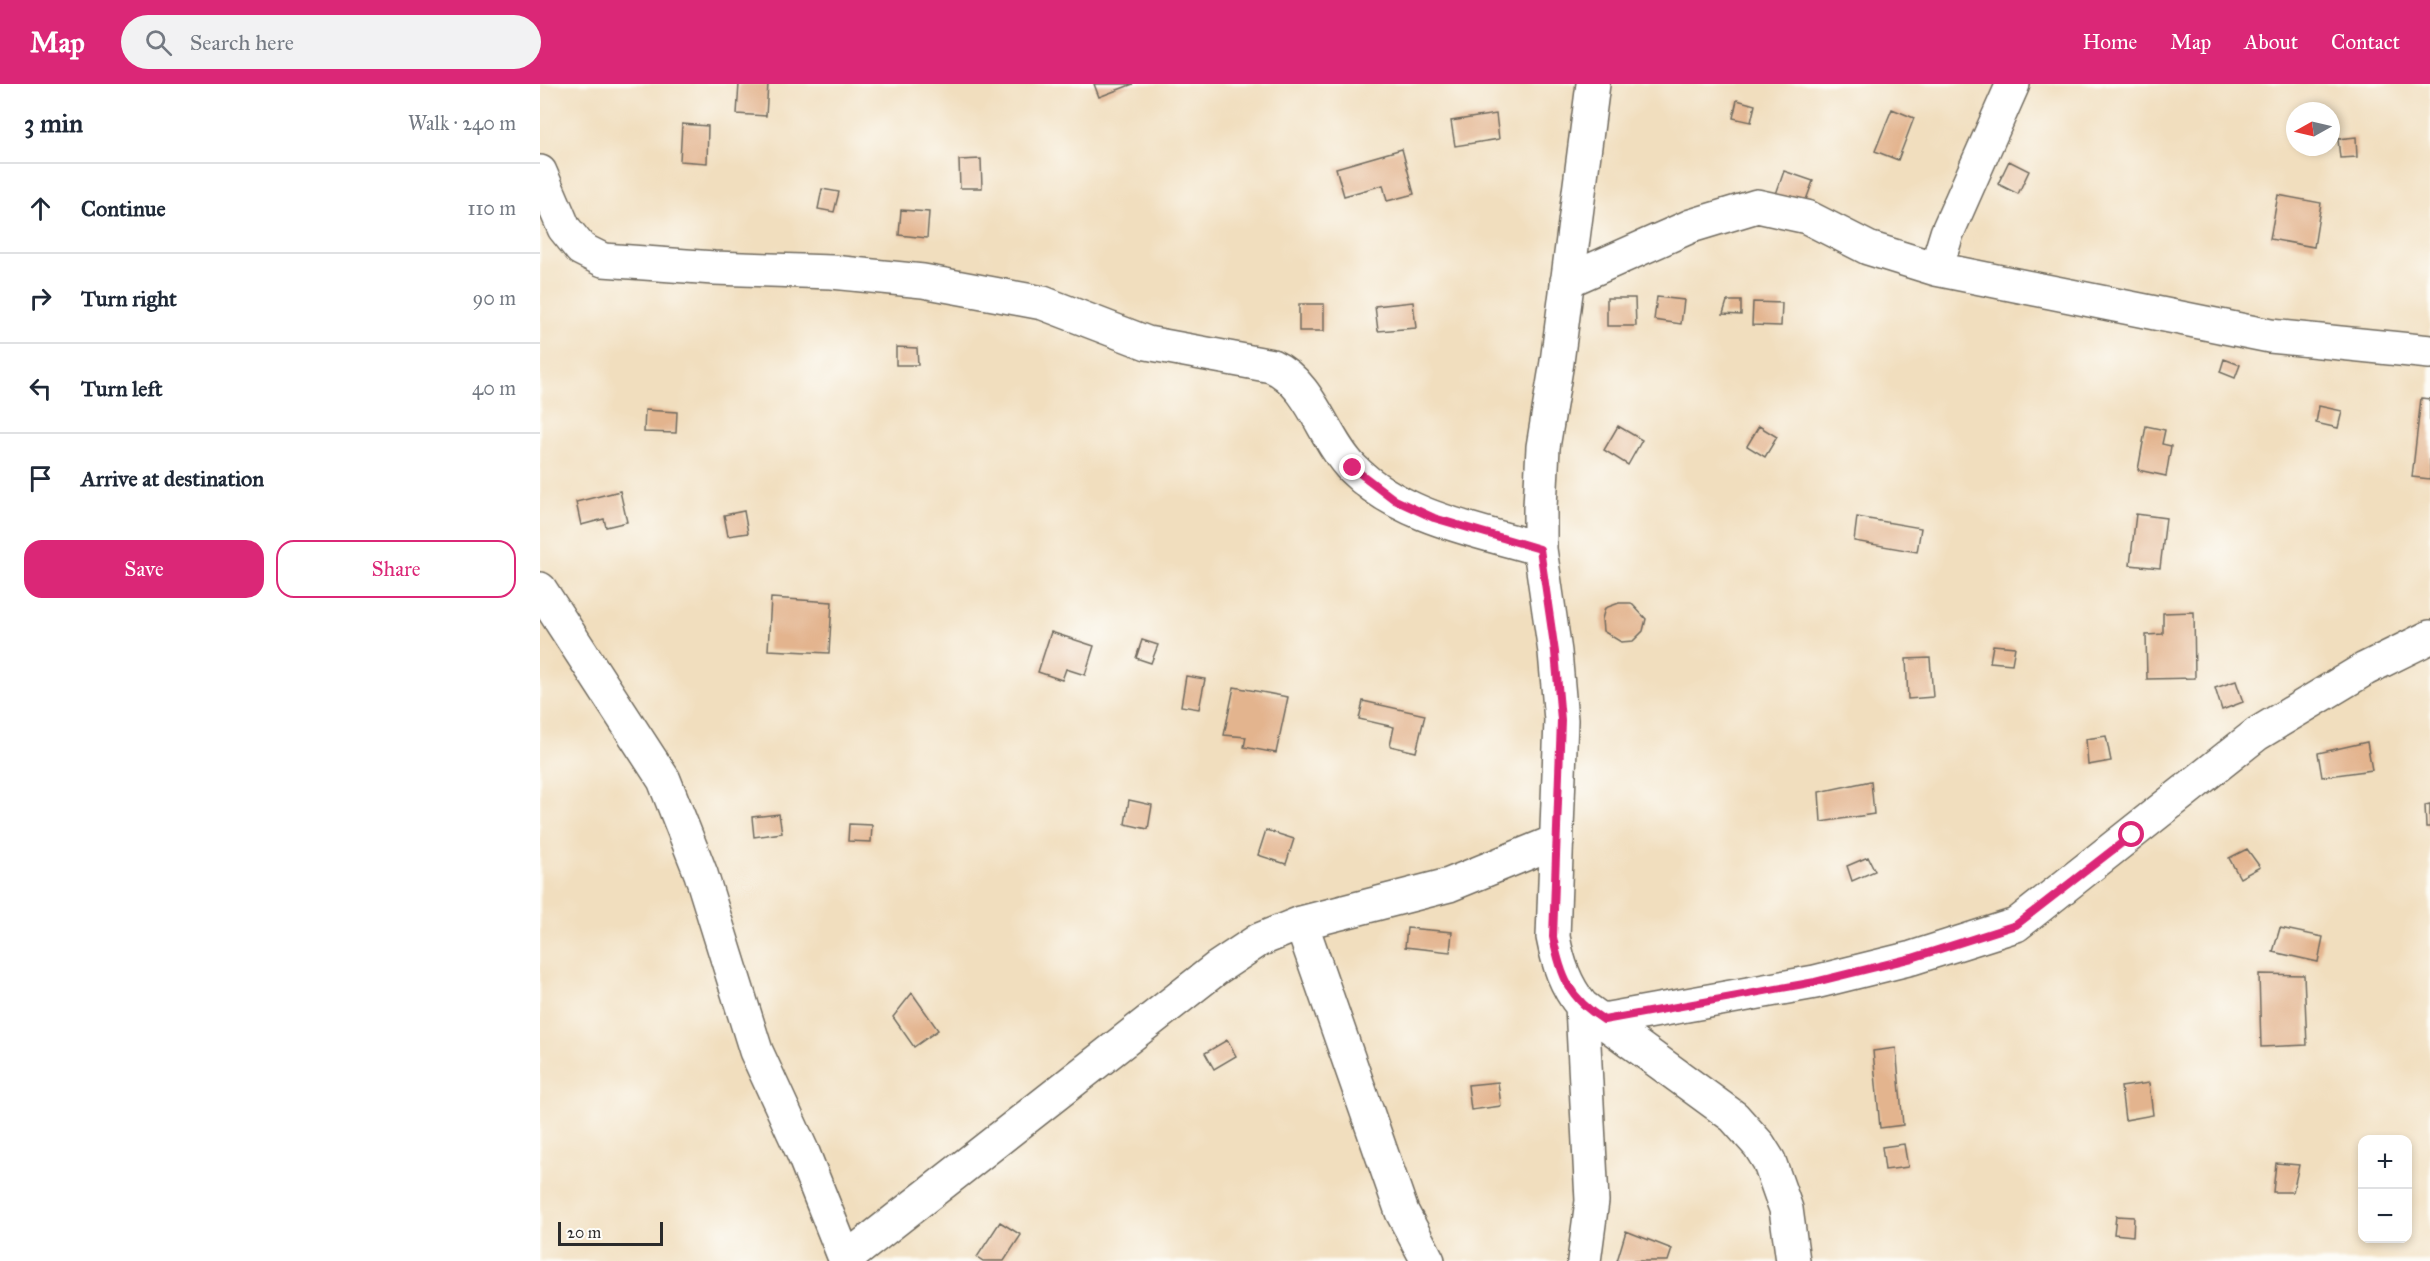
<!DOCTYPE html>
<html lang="en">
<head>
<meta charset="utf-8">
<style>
  :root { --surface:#fff; --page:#f2f2f3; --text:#1f2937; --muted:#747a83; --line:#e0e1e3; --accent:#db2777 }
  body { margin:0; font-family:"IM FELL Great Primer",serif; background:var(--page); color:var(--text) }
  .controls { position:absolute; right:18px; bottom:18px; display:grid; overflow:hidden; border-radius:12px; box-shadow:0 3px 9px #0003 }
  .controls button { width:54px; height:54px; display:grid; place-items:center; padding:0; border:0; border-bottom:2px solid var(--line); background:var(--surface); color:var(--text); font:30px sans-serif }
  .compass { position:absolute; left:1746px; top:18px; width:54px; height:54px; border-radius:50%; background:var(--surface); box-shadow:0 3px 9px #0003; rotate:262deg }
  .scale { position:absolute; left:18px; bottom:15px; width:105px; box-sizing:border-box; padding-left:6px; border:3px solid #2b2b2b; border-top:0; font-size:16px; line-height:21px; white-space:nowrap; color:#2b2b2b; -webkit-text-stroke:4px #fdfcf7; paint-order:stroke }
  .stop { position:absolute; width:18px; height:18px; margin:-14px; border:4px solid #db2777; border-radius:50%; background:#fff }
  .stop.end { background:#db2777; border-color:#fff; box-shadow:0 2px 6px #0008 }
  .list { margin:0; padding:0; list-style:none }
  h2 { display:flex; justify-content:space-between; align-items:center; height:78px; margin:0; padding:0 24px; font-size:26px }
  h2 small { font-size:20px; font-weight:400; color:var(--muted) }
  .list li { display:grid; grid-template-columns:39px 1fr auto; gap:18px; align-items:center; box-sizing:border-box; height:90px; padding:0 24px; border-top:2px solid var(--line) }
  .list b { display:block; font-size:22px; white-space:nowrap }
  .list em { font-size:20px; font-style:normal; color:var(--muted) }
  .actions { display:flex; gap:12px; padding:18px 24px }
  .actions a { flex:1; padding:14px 0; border:2px solid var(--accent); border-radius:18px; text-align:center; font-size:21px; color:var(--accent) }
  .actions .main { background:var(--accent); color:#fff }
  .icon { flex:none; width:33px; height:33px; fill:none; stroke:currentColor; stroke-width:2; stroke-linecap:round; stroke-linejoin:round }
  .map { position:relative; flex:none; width:1890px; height:1177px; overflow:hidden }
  header { display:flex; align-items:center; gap:36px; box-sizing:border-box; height:84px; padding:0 30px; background:var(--accent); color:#fff }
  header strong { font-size:28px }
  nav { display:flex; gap:33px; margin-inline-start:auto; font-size:21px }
  .search { width:420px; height:54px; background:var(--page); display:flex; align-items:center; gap:15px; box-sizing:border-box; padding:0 21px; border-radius:33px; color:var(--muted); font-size:22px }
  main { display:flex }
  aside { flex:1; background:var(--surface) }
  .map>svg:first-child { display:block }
</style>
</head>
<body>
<header>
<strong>Map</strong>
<div class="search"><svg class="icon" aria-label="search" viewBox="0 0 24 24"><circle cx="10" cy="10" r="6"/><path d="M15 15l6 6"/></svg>Search here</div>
<nav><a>Home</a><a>Map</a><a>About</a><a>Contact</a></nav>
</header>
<main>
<aside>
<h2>3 min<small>Walk · 240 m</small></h2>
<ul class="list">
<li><svg class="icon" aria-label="ahead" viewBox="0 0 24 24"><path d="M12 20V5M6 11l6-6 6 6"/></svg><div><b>Continue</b></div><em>110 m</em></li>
<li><svg class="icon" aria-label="right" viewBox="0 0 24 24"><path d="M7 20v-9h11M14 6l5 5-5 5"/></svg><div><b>Turn right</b></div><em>90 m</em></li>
<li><svg class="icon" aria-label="left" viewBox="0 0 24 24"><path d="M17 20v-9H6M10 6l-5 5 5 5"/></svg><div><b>Turn left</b></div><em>40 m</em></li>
<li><svg class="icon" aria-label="arrive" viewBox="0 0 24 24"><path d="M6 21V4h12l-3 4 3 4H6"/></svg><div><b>Arrive at destination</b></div></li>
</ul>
<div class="actions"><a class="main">Save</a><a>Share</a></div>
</aside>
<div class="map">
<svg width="1890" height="1177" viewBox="0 0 1890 1177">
  <rect width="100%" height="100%" fill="#fdfcf7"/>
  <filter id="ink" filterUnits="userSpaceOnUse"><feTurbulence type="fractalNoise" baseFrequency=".0167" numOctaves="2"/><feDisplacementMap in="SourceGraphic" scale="12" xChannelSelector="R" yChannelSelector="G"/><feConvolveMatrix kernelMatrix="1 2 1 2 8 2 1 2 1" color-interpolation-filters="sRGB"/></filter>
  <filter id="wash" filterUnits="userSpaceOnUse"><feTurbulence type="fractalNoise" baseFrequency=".008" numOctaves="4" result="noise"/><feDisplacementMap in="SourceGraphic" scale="24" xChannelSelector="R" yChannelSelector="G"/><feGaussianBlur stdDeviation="1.35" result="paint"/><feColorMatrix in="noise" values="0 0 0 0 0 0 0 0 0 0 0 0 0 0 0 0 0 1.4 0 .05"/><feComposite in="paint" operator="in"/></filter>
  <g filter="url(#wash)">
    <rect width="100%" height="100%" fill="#f1debe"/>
    <g id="blocks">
      <path fill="#e3b48e" d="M199,0H228L226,32L197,30Z
        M554,0H593L559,13Z
        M1197,16L1215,21L1211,38L1193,34Z
        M1352,25L1374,34L1358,76L1335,67Z
        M956,30L959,55L915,62L911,37Z
        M142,40L168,42L167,79L140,77Z
        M1816,53L1817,73L1800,74L1798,55Z
        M862,65L874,110L847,117L843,101L804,112L796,84Z
        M441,75L442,104H420L419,76Z
        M1469,77L1489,87L1478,110L1458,100Z
        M1244,87L1273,97L1263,124L1235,113Z
        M282,105L299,108L294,128L278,125Z
        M1738,111L1781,119L1774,163L1730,155Z
        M361,126L389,128L387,154L359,151Z
        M1117,213L1144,216L1141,240L1114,236Z
        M1067,214H1095L1096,242H1067Z
        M1187,217H1201V231L1183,230Z
        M873,218L876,244L838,247L835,222Z
        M1213,218L1242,219L1241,242L1212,241Z
        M759,220H784V247H759Z
        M356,263L377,264L378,281H356Z
        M1684,275L1700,281L1695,294L1680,288Z
        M1881,314L1890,315V395L1872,393Z
        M1779,322L1802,327L1798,344L1776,339Z
        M105,326L137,328L136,349L104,348Z
        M1078,342L1102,356L1088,381L1064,366Z
        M1219,342L1237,353L1225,373L1207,362Z
        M1606,342L1625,346L1622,360L1631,362L1626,392L1598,386Z
        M80,407L87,438L66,443L64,435L41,441L36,418Z
        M204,427L208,449L188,452L184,431Z
        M1596,430L1626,434L1620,484L1590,481Z
        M1317,433L1381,444L1377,468L1314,457Z
        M231,514L292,518L289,569L228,566Z
        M1079,519H1091L1106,535L1103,547L1093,557L1081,558L1063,547L1062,535L1065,524Z
        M1654,528L1655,594L1607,595L1606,551L1623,550V529Z
        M511,548L554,562L545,591L526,585L522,596L498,588Z
        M602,556L618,561L611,579L596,574Z
        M1453,561L1475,563L1472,580L1450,578Z
        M1390,574L1393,613L1368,615L1366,575Z
        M646,592L665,595L659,625L641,622Z
        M1696,597L1703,618L1682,626L1675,604Z
        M694,603L748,613L736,669L704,663L706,653L684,651Z
        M823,617L885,631L876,668L850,662L854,643L819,635Z
        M1566,652L1571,677L1548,681L1546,655Z
        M1827,658L1832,686L1782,693L1778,669Z
        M1331,697L1334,730L1281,738L1279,708Z
        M589,716L612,721L608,745L585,740Z
        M1890,720V743H1886L1885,721Z
        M239,730L242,749L214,753L212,733Z
        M309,740L332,741L331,758L308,757Z
        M726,746L754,755L746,780L718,771Z
        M1707,765L1720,783L1700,794L1689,774Z
        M1328,773L1335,787L1312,797L1307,782Z
        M867,844L912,848L910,868L865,863Z
        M1740,844L1783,853L1778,878L1733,868Z
        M1719,890L1764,891L1767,961L1721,963Z
        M372,909L398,946L374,963L353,933Z
        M687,956L696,972L674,985L665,969Z
        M1356,964L1363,1041L1340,1044L1333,967Z
        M958,998L961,1022L931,1026L928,1001Z
        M1609,999L1613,1031L1585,1036L1581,1003Z
        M1364,1060L1368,1083L1345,1086L1342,1063Z
        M1736,1079L1759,1081L1753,1108H1733Z
        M1576,1132L1594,1133L1593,1152L1574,1150Z
        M460,1138L481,1151L464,1177H443L437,1173Z
        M1086,1147L1132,1165L1128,1177H1077Z"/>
    </g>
  </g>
  <g filter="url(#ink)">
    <use href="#blocks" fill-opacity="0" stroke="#706a5e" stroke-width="1.5"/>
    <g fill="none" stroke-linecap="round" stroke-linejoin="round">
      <defs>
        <path id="street" d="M1053,0L1017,278L1003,363L1000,423V465L1015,568L1021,636L1013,853C1018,879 1025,901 1042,922L1194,1033L1219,1061L1229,1077L1246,1125L1253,1177
          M0,88L24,144L41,165L63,176L174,184L292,188L383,197L503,219L607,259L732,282C772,300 783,355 813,385C862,434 936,446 1000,465
          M1396,185L1730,252L1890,268
          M1027,197L1151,142L1217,122L1267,133L1328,164L1396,185L1407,149L1473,0
          M0,505L124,696L161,790L216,967L263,1069L306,1177
          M761,839L862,1128L888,1177
          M1042,922L1052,1117L1044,1177
          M1063,936L1275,898L1372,874L1476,841L1717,650L1825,585L1890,553
          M306,1175L677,884L719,856L761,839L909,801L1017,757"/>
      </defs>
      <use href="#street" stroke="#706a5e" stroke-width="36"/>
      <use href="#street" stroke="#fff" stroke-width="33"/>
    </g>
  </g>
  <g fill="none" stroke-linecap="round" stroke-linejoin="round" filter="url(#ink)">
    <path stroke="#db2777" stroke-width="8" d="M813,384L855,416L894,434L1000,465L1015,568L1021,636L1013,853C1021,893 1029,914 1064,936L1275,898L1372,874L1476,841L1592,751"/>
  </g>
</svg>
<div class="controls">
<button>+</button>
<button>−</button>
</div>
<svg class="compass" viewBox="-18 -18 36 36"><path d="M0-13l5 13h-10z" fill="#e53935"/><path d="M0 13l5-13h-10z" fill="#747a83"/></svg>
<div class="scale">20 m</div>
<div class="stop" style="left:1592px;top:751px"></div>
<div class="stop end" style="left:813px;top:384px"></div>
</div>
</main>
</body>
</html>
